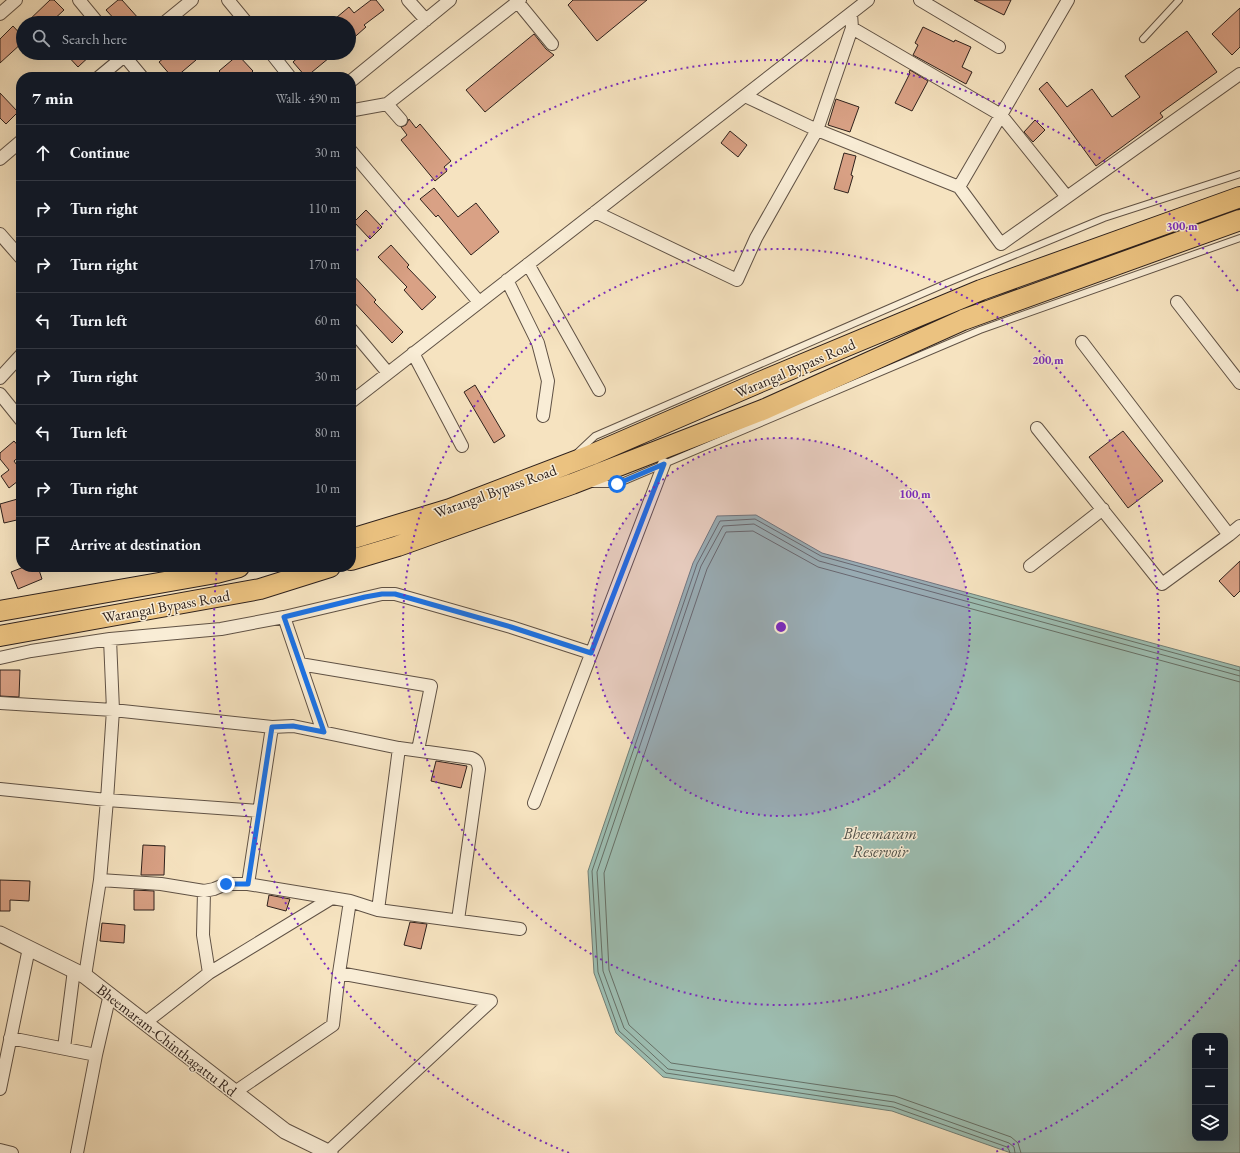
<!DOCTYPE html>
<html lang="en">
<head>
<meta charset="utf-8">
<style>
  :root { --surface:#171b24; --page:#20242c; --text:#f1f3f6; --muted:#9ea1a6; --line:#363941 }
  body { margin:0; font-family:"EB Garamond",serif; background:var(--page); color:var(--text) }
  .controls { position:absolute; right:12px; bottom:12px; display:grid; overflow:hidden; border-radius:8px; box-shadow:0 4px 16px #0002 }
  .controls button { width:36px; height:36px; display:grid; place-items:center; padding:0; border:0; border-bottom:1px solid var(--line); background:var(--surface); color:var(--text); font:20px sans-serif }
  .stop { position:absolute; width:12px; height:12px; margin:-9px; border:3px solid #1a73e8; border-radius:50%; background:#fff }
  .stop.end { background:#1a73e8; border-color:#fff; box-shadow:0 1px 4px #0008 }
  .list { margin:0; padding:0; list-style:none }
  h2 { display:flex; justify-content:space-between; align-items:center; height:52px; margin:0; padding:0 16px; font-size:17px }
  h2 small { font-size:13px; font-weight:400; color:var(--muted) }
  .list li { display:grid; grid-template-columns:26px 1fr auto; gap:12px; align-items:center; box-sizing:border-box; height:56px; padding:0 16px; border-top:1px solid var(--line) }
  .list b { display:block; font-size:15px; white-space:nowrap }
  .list em { font-size:13px; font-style:normal; color:var(--muted) }
  .icon { flex:none; width:22px; height:22px; fill:none; stroke:currentColor; stroke-width:2; stroke-linecap:round; stroke-linejoin:round }
  .map { position:relative; flex:none; width:1240px; height:1153px; overflow:hidden }
  .search { position:absolute; background:var(--surface); box-shadow:0 4px 16px #0002; left:16px; top:16px; width:340px; height:44px; display:flex; align-items:center; gap:10px; box-sizing:border-box; padding:0 14px; border-radius:22px; color:var(--muted); font-size:15px }
  .panel { position:absolute; background:var(--surface); box-shadow:0 4px 16px #0002; left:16px; top:72px; width:340px; height:500px; border-radius:16px }
  .map>svg:first-child { display:block }
</style>
</head>
<body>
<div class="map">
<svg width="1240" height="1153" viewBox="0 0 1240 1153">
  <rect width="100%" height="100%" fill="#f6e3c0"/>
  <filter id="stains"><feTurbulence type="fractalNoise" baseFrequency=".005" numOctaves="4"/><feColorMatrix values="0 0 0 0 .2 0 0 0 0 .09 0 0 0 0 .02 0 0 0 .5 -.17"/></filter>
  <radialGradient id="worn" r=".72"><stop offset=".6" stop-color="#630" stop-opacity="0"/><stop offset="1" stop-color="#630" stop-opacity=".3"/></radialGradient>
  <path fill="#9dbeb2" stroke="#717f76" fill-rule="evenodd" d="M756,515L822,553L1240,667V1153H1011L892,1111L663,1077L616,1033L594,973L588,871L693,563L717,516ZM1195,1036H1225V1138H1195Z"/>
  <g fill="none" stroke-linecap="round" stroke-linejoin="round">
    <path stroke="#667067" stroke-width="1" d="M1010,1153L1009,1150L1007,1147L893,1107L666,1073L619,1031L598,972L592,871L697,564L720,521L755,519L821,556L1240,671
      M1015,1153L1014,1147L1009,1143L894,1102L668,1069L624,1028L603,971L597,872L701,566L723,526L754,524L819,561L1240,676
      M1021,1153L1018,1143L1011,1137L895,1096L671,1063L629,1025L609,970L604,873L707,569L726,532L753,531L818,567L1240,682"/>
  </g>
  <path fill="#d9a185" stroke="#2e211c" d="M50,0H54L64,10L50,23H26Z
    M118,0H122L139,19L134,23H118L106,10Z
    M371,0H376L384,10L364,25L366,27L349,42V23H330L349,7L354,13Z
    M573,0H647L597,41L568,5Z
    M974,0H1011L1004,15Z
    M1240,8V47L1232,55L1212,34Z
    M13,26L23,37V42L0,63V39Z
    M923,27L954,42L955,40L971,47L962,67L972,72L966,84L913,55L918,45L915,43Z
    M1187,31L1217,72L1160,113L1163,117L1096,166L1058,114L1039,89L1047,82L1067,107L1092,89L1112,117L1140,97L1125,76Z
    M534,34L546,49L554,55L485,112L466,90Z
    M65,53H93L78,67Z
    M170,53H190L196,60L176,77H172L159,62Z
    M303,53H335L306,77L293,62Z
    M238,55L253,71L247,77H225L219,71Z
    M910,70L928,81L912,111L895,103L910,73L909,72Z
    M0,93L18,112L6,124L0,118Z
    M836,99L859,107L850,132L828,125Z
    M409,119L416,128L420,124L451,161L444,167L447,171L435,181L401,140L407,135L401,127L406,125Z
    M1035,120L1045,130L1033,142L1024,132Z
    M730,131L747,145L738,157L721,143Z
    M844,153L856,156L851,175L853,176L848,193L834,189Z
    M434,188L458,217L476,203L499,232L471,255L438,215L436,217L420,199Z
    M366,210L382,227L370,239L354,222Z
    M391,245L409,265L407,267L436,297L422,310L404,290L407,287L378,257Z
    M351,273L376,300L374,302L403,332L392,343L351,299Z
    M475,385L505,436L494,443L464,392Z
    M1123,431L1163,481L1128,508L1089,457Z
    M14,441L21,449V455L14,461L21,471V485L18,481L9,488L1,476L9,470L0,459V453Z
    M21,498V519L4,523L0,504Z
    M1240,561V591L1234,597L1219,581Z
    M24,567H38L42,579L18,589L11,572Z
    M0,670H20L19,697L0,696Z
    M436,761L467,766L461,788L431,781Z
    M143,845L165,846L164,875H141Z
    M0,880L30,881L29,901L10,900V911H0Z
    M134,890L154,891V910H134Z
    M269,895L290,899L286,911L267,906Z
    M410,922L427,924L421,949L404,945Z
    M102,923L125,925L124,943L100,941Z"/>
  <g fill="none" stroke-linecap="round" stroke-linejoin="round">
    <defs>
      <path id="service" d="M1143,39L1179,0
        M578,452L595,436L947,283L1104,218L1240,174
        M591,484H617L980,330L1240,238"/>
      <path id="minor" d="M79,0L98,23
        M228,0L247,23
        M408,0L426,20
        M516,0L552,44
        M920,0L999,47
        M0,14L16,0
        M164,23L192,0
        M852,28L1001,115L1067,197
        M122,53L142,77
        M271,53L290,77
        M99,77L128,53
        M351,81L450,0
        M745,96L817,130L959,187L1001,244L1240,74
        M387,104L401,120
        M351,108L354,110L387,104L520,0
        M351,151L479,302
        M0,159L21,141
        M959,187L1068,0
        M595,212L737,280L756,238L817,130L852,28L851,14
        M0,234L21,258
        M528,264L599,390
        M507,280L538,343L548,381L543,416
        M1177,302L1240,383
        M351,329L388,373
        M1082,342L1229,535L1240,526
        M413,353L462,446
        M0,378L21,355
        M0,394L21,420
        M351,402L868,0
        M1037,428L1162,584L1229,535
        M1030,566L1103,509
        M284,617L323,732
        M0,658L31,651L110,639L221,629L284,617L382,594H395L511,627L591,653
        M300,664L431,686L418,750
        M0,703L113,710L272,727L293,726L399,748L471,758C477,760 478,763 479,769L458,920
        M0,789L107,800L259,811
        M534,803L664,464
        M100,880L161,884L204,891L214,889L226,884H248L350,901L378,910L520,929
        M248,884L272,727
        M204,891L203,935L209,973
        M378,910L399,748
        M85,976L100,880L107,800L113,710L110,639
        M146,1022L209,973L332,898
        M10,1038L96,1055
        M64,1048L74,970
        M0,1089L29,948
        M235,1092L333,1025L339,973L350,901
        M0,1150L12,1153
        M328,1152L491,1001L339,973
        M77,1153L96,1055L110,994"/>
      <path id="tertiary" d="M0,934L85,976L285,1131L330,1153"/>
      <path id="trunk" d="M351,539L450,509L591,455L760,382L981,290L1240,197
        M351,560L398,546L572,484L765,409L963,320L1240,220
        M0,611L216,573L239,567
        M0,636L260,589L330,567"/>
    </defs>
    <use href="#service" stroke="#605245" stroke-width="8"/>
    <use href="#minor" stroke="#605245" stroke-width="14"/>
    <use href="#tertiary" stroke="#605245" stroke-width="17"/>
    <use href="#trunk" stroke="#2e211c" stroke-width="22"/>
    <use href="#service" stroke="#f9edd6" stroke-width="6"/>
    <use href="#minor" stroke="#f9edd6" stroke-width="12"/>
    <use href="#tertiary" stroke="#f9edd6" stroke-width="15"/>
    <use href="#trunk" stroke="#ebc280" stroke-width="20"/>
  </g>
  <g fill="none" stroke-linecap="round" stroke-linejoin="round">
    <path stroke="#1a73e8" stroke-width="5" d="M226,884H248L272,727L293,726L324,732L284,617L365,597L382,594H395L511,627L591,653L664,464L617,484"/>
  </g>
  <circle cx="781" cy="627" r="189" fill="#7b2cbf" fill-opacity=".12"/>
  <g fill="none" stroke="#7b2cbf" stroke-width="2" stroke-dasharray="2 4">
    <circle cx="781" cy="627" r="189"/>
    <circle cx="781" cy="627" r="378"/>
    <path d="M1240 960A567 567 0 0 1 993 1153M569 1153A567 567 0 0 1 217 568M353 255A567 567 0 0 1 1240 294"/>
  </g>
  <g text-anchor="middle" dominant-baseline="central" stroke-width="3" stroke-linejoin="round" paint-order="stroke">
    <g font-size="15" fill="#2e211c" stroke="#f9edd6">
      <text transform="translate(795 368) rotate(-23)">Warangal Bypass Road</text>
      <text transform="translate(495 491) rotate(-20)">Warangal Bypass Road</text>
      <text transform="translate(166 606) rotate(-10)">Warangal Bypass Road</text>
      <text transform="translate(167 1040) rotate(38)">Bheemaram-Chinthagattu Rd</text>
    </g>
    <g font-size="16" font-style="italic" fill="#4f5049" stroke="#f9edd6">
      <text x="880" y="833">Bheemaram<tspan x="880" dy="18">Reservoir</tspan></text>
    </g>
  </g>
  <circle cx="781" cy="627" r="6" fill="#7b2cbf" stroke="#f9edd6" stroke-width="2"/>
  <g font-size="12" text-anchor="middle" font-weight="bold" fill="#7b2cbf" stroke="#f9edd6" stroke-width="3" stroke-linejoin="round" paint-order="stroke">
    <text x="1182" y="230">300 m</text>
    <text x="1048" y="364">200 m</text>
    <text x="915" y="498">100 m</text>
  </g>
  <rect width="100%" height="100%" filter="url(#stains)"/>
  <rect width="100%" height="100%" fill="url(#worn)"/>
</svg>
<div class="controls">
<button>+</button>
<button>−</button>
<button><svg class="icon" aria-label="layers" viewBox="0 0 24 24"><path d="M12 4l9 5-9 5-9-5zM3 14l9 5 9-5"/></svg></button>
</div>
<div class="stop" style="left:617px;top:484px"></div>
<div class="stop end" style="left:226px;top:884px"></div>
<div class="search"><svg class="icon" aria-label="search" viewBox="0 0 24 24"><circle cx="10" cy="10" r="6"/><path d="M15 15l6 6"/></svg>Search here</div>
<section class="panel">
<h2>7 min<small>Walk · 490 m</small></h2>
<ul class="list">
<li><svg class="icon" aria-label="ahead" viewBox="0 0 24 24"><path d="M12 20V5M6 11l6-6 6 6"/></svg><div><b>Continue</b></div><em>30 m</em></li>
<li><svg class="icon" aria-label="right" viewBox="0 0 24 24"><path d="M7 20v-9h11M14 6l5 5-5 5"/></svg><div><b>Turn right</b></div><em>110 m</em></li>
<li><svg class="icon" aria-label="right" viewBox="0 0 24 24"><path d="M7 20v-9h11M14 6l5 5-5 5"/></svg><div><b>Turn right</b></div><em>170 m</em></li>
<li><svg class="icon" aria-label="left" viewBox="0 0 24 24"><path d="M17 20v-9H6M10 6l-5 5 5 5"/></svg><div><b>Turn left</b></div><em>60 m</em></li>
<li><svg class="icon" aria-label="right" viewBox="0 0 24 24"><path d="M7 20v-9h11M14 6l5 5-5 5"/></svg><div><b>Turn right</b></div><em>30 m</em></li>
<li><svg class="icon" aria-label="left" viewBox="0 0 24 24"><path d="M17 20v-9H6M10 6l-5 5 5 5"/></svg><div><b>Turn left</b></div><em>80 m</em></li>
<li><svg class="icon" aria-label="right" viewBox="0 0 24 24"><path d="M7 20v-9h11M14 6l5 5-5 5"/></svg><div><b>Turn right</b></div><em>10 m</em></li>
<li><svg class="icon" aria-label="arrive" viewBox="0 0 24 24"><path d="M6 21V4h12l-3 4 3 4H6"/></svg><div><b>Arrive at destination</b></div></li>
</ul>
</section>
</div>
</body>
</html>
